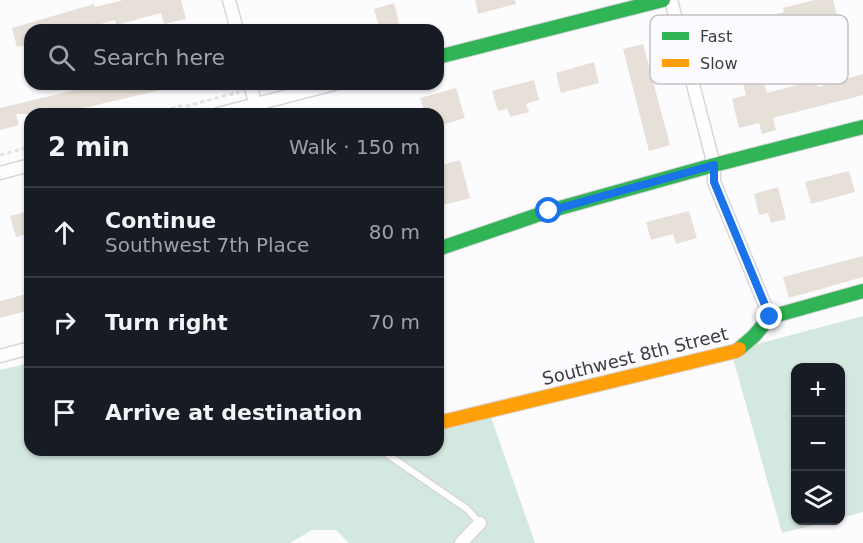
<!DOCTYPE html>
<html lang="en">
<head>
<meta charset="utf-8">
<style>
  :root { --surface:#171b24; --page:#20242c; --text:#f1f3f6; --muted:#9ea1a6; --line:#363941 }
  body { margin:0; font-family:"DejaVu Sans",sans-serif; background:var(--page); color:var(--text) }
  .controls { position:absolute; right:18px; bottom:18px; display:grid; overflow:hidden; border-radius:12px; box-shadow:0 2px 4px #0004 }
  .controls button { width:54px; height:54px; display:grid; place-items:center; padding:0; border:0; border-bottom:2px solid var(--line); background:var(--surface); color:var(--text); font:30px sans-serif }
  .stop { position:absolute; width:18px; height:18px; margin:-14px; border:4px solid #1a73e8; border-radius:50%; background:#fff }
  .stop.end { background:#1a73e8; border-color:#fff; box-shadow:0 2px 6px #0008 }
  .list { margin:0; padding:0; list-style:none }
  h2 { display:flex; justify-content:space-between; align-items:center; height:78px; margin:0; padding:0 24px; font-size:26px }
  h2 small { font-size:20px; font-weight:400; color:var(--muted) }
  .list li { display:grid; grid-template-columns:39px 1fr auto; gap:18px; align-items:center; box-sizing:border-box; height:90px; padding:0 24px; border-top:2px solid var(--line) }
  .list b { display:block; font-size:22px; white-space:nowrap }
  .list p { margin:0; font-size:20px; white-space:nowrap; color:var(--muted) }
  .list em { font-size:20px; font-style:normal; color:var(--muted) }
  .icon { flex:none; width:33px; height:33px; fill:none; stroke:currentColor; stroke-width:2; stroke-linecap:round; stroke-linejoin:round }
  .map { position:relative; flex:none; width:863px; height:543px; overflow:hidden }
  .search { position:absolute; background:var(--surface); box-shadow:0 2px 4px #0004; left:24px; top:24px; width:420px; height:66px; display:flex; align-items:center; gap:15px; box-sizing:border-box; padding:0 21px; border-radius:18px; color:var(--muted); font-size:22px }
  .panel { position:absolute; background:var(--surface); box-shadow:0 2px 4px #0004; left:24px; top:108px; width:420px; height:348px; border-radius:18px }
  .map>svg:first-child { display:block }
</style>
</head>
<body>
<div class="map">
<svg width="863" height="543" viewBox="0 0 863 543">
  <rect width="100%" height="100%" fill="#fcfbfe"/>
  <path fill="#d3e8df" d="M863,316V512L841,518L840,368H796V520L830,521L782,533L731,351Z
    M30,363V450H438V430L491,417L535,543H349L336,530H312L290,543H0V370Z"/>
  <path fill="#e7e0d9" d="M123,0H181L186,19L164,24L161,13L116,25L115,20L79,30H30V44L17,47L12,28L94,4L95,7Z
    M475,0H515L516,4L478,14Z
    M814,0H833L837,16L771,33L772,38L719,52L714,31L784,12L783,8Z
    M394,3L401,30H380L374,9Z
    M643,44L670,145L649,151L623,49Z
    M594,62L599,83L561,93L556,73Z
    M760,68L767,93L816,80L818,87L863,74V95L773,118L776,130L762,134L759,123L739,128L732,99L746,95L740,73Z
    M534,80L539,100L526,104L529,112L510,117L507,109L498,111L492,91Z
    M100,84H169V88L58,114H16L19,125L0,130V108Z
    M456,88L465,118L438,126V114H425L420,98Z
    M460,160L470,198L440,206L438,166Z
    M849,171L855,192L811,204L805,182Z
    M778,187L786,219L771,223L768,213L759,215L754,194Z
    M30,211V233L16,237L10,216Z
    M689,211L697,238L676,244L673,234L651,240L646,222Z
    M863,256V277L789,298L783,277Z
    M30,293V310L0,318V301Z"/>
  <g fill="none" stroke-linecap="round" stroke-linejoin="round">
    <defs>
      <path id="lane" d="M381,450L467,509L480,523"/>
      <path id="street" d="M229,0L237,30
        M671,0L714,165V182L770,317
        M250,84L258,114
        M218,114L334,84
        M0,173L30,165
        M0,356L30,348
        M461,543L480,523"/>
      <path id="fast" d="M438,57L663,0
        M438,249L549,211L714,165L863,127
        M739,349L754,336L770,317L863,291"/>
      <path id="slow" d="M438,423L736,351L739,349"/>
    </defs>
    <use href="#lane" stroke="#d7d6d8" stroke-width="9"/>
    <use href="#street" stroke="#d7d6d8" stroke-width="15"/>
    <use href="#fast" stroke="#d7d6d8" stroke-width="16"/>
    <use href="#slow" stroke="#d7d6d8" stroke-width="16"/>
    <path stroke="#e4e4e4" stroke-width="3" stroke-dasharray="4.5 3" stroke-linecap="butt" d="M157,114L178,106H187L239,92
      M0,155L30,147"/>
    <use href="#lane" stroke="#fffeff" stroke-width="6"/>
    <use href="#street" stroke="#fffeff" stroke-width="12"/>
    <use href="#fast" stroke="#30b455" stroke-width="14"/>
    <use href="#slow" stroke="#ff9f0a" stroke-width="14"/>
  </g>
  <g fill="none" stroke-linecap="round" stroke-linejoin="round">
    <path stroke="#1a73e8" stroke-width="8" d="M549,211L714,165V182L770,317"/>
  </g>
  <g text-anchor="middle" dominant-baseline="central" stroke-width="5" stroke-linejoin="round" paint-order="stroke">
    <g font-size="18" fill="#3d3c3e" stroke="#fcfaff">
      <text transform="translate(635 356) rotate(-14)">Southwest 8th Street</text>
    </g>
  </g>
  <rect x="650" y="15" width="198" height="69" rx="9" fill="#fcfaff" stroke="#c3c1c5" stroke-width="1.5"/>
  <rect x="662" y="32" width="27" height="8" fill="#30b455"/>
  <rect x="662" y="59" width="27" height="8" fill="#ff9f0a"/>
  <g font-size="16" fill="#3d3c3e">
    <text x="700" y="42">Fast</text>
    <text x="700" y="69">Slow</text>
  </g>
</svg>
<div class="controls">
<button>+</button>
<button>−</button>
<button><svg class="icon" aria-label="layers" viewBox="0 0 24 24"><path d="M12 4l9 5-9 5-9-5zM3 14l9 5 9-5"/></svg></button>
</div>
<div class="stop" style="left:549px;top:211px"></div>
<div class="stop end" style="left:770px;top:317px"></div>
<div class="search"><svg class="icon" aria-label="search" viewBox="0 0 24 24"><circle cx="10" cy="10" r="6"/><path d="M15 15l6 6"/></svg>Search here</div>
<section class="panel">
<h2>2 min<small>Walk · 150 m</small></h2>
<ul class="list">
<li><svg class="icon" aria-label="ahead" viewBox="0 0 24 24"><path d="M12 20V5M6 11l6-6 6 6"/></svg><div><b>Continue</b><p>Southwest 7th Place</p></div><em>80 m</em></li>
<li><svg class="icon" aria-label="right" viewBox="0 0 24 24"><path d="M7 20v-9h11M14 6l5 5-5 5"/></svg><div><b>Turn right</b></div><em>70 m</em></li>
<li><svg class="icon" aria-label="arrive" viewBox="0 0 24 24"><path d="M6 21V4h12l-3 4 3 4H6"/></svg><div><b>Arrive at destination</b></div></li>
</ul>
</section>
</div>
</body>
</html>
